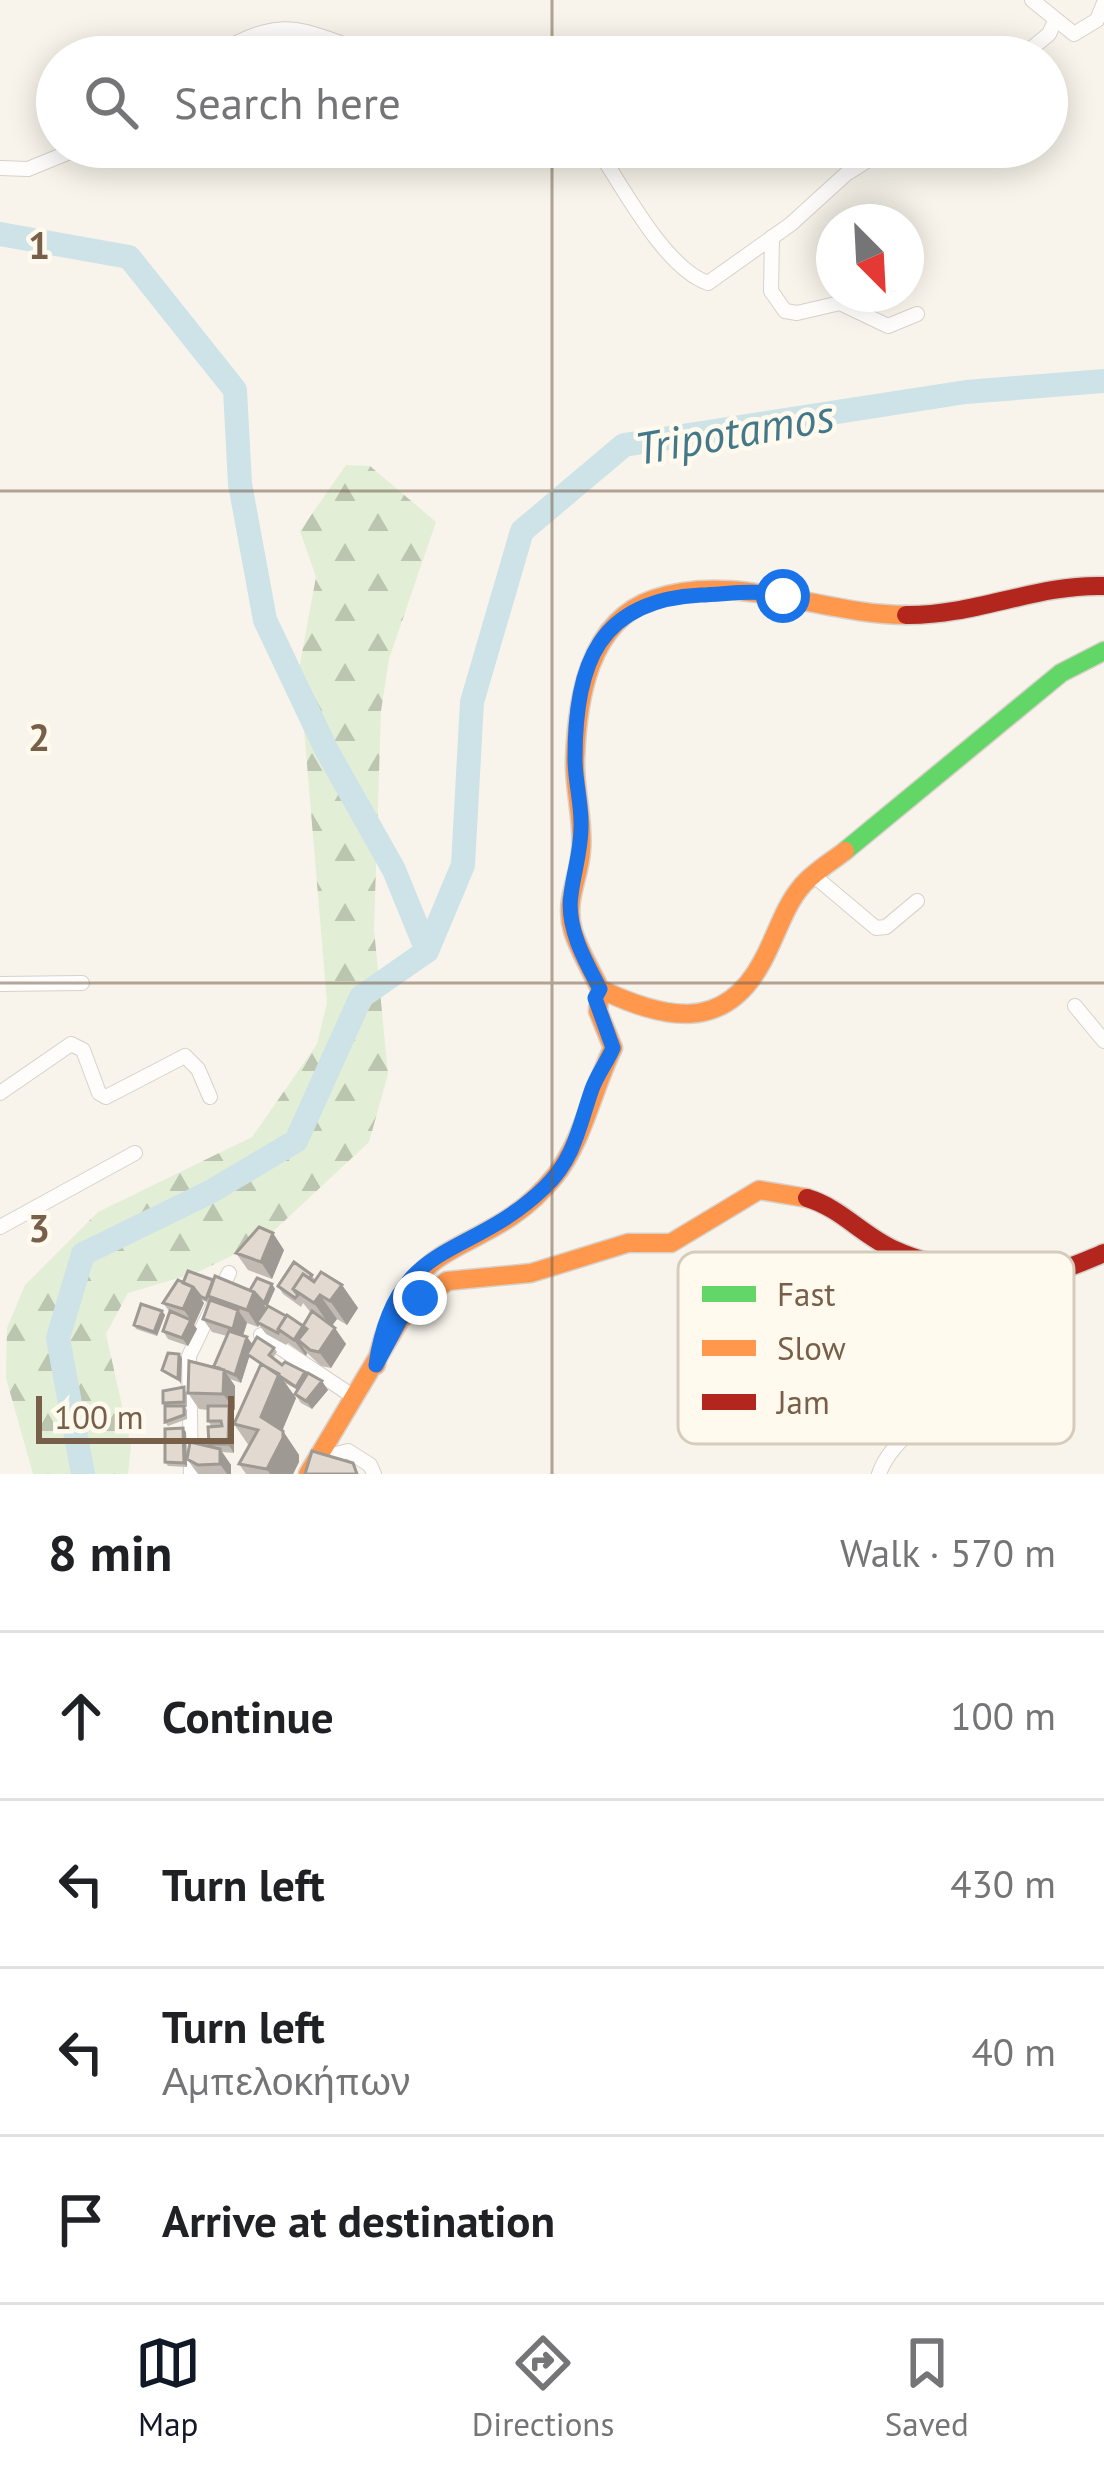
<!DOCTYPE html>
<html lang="en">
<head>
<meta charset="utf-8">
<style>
  :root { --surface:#fff; --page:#f6f6f6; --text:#202124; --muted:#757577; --line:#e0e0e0; --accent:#111827 }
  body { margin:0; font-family:"PT Sans",sans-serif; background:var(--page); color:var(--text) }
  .compass { position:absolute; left:816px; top:204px; width:108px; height:108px; border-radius:50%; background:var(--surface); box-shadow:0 6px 30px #0003; rotate:156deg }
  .scale { position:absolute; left:36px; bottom:30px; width:198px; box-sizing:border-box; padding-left:12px; border:6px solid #775f4a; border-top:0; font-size:33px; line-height:42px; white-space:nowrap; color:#775f4a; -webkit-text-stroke:9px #fffaed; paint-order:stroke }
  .stop { position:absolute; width:36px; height:36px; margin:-27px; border:9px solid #1a73e8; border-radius:50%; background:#fff }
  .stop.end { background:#1a73e8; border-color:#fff; box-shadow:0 3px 12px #0008 }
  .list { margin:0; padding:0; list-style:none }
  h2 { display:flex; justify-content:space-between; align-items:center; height:156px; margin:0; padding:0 48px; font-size:51px }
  h2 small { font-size:39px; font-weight:400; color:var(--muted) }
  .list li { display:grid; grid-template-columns:78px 1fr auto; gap:36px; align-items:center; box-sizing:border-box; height:168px; padding:0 48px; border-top:3px solid var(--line) }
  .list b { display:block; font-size:45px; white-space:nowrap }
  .list p { margin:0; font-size:39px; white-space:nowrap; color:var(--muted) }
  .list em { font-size:39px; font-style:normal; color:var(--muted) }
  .icon { flex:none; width:66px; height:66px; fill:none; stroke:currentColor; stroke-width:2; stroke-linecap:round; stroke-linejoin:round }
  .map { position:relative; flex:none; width:1104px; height:1474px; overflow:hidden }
  .search { position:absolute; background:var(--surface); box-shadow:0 6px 30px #0003; left:36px; right:36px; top:36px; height:132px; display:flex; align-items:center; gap:30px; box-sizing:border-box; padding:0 42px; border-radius:66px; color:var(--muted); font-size:45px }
  .sheet { height:828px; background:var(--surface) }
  nav { display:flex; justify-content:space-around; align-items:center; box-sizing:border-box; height:168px; border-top:3px solid var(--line); background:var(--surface); font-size:33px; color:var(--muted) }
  nav a { display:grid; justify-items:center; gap:6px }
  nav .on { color:var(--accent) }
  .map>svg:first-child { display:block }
</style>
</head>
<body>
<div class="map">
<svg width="1104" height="1474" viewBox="0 0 1104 1474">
  <defs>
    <pattern id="forest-firs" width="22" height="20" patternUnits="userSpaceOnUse" patternTransform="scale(3)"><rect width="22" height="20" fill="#e2efd6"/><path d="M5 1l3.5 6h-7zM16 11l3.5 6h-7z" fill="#bcc5b0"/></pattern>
  </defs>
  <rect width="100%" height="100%" fill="#f8f4eb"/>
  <path fill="url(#forest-firs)" d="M346,465L370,466L436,522L389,659L381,711L374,929L388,1074L369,1142L264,1240L196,1273L128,1293L106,1334L131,1446L128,1474H33L6,1378L7,1328L25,1285L98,1212L252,1137L317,1044L327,1003L299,669L316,577L300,531Z"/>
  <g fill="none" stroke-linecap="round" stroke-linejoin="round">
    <path stroke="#cde3e8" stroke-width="24" d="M0,234L129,257L235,390L240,484L265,620L326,749L394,870L427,951
      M83,1474L58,1338L83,1254L210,1192L296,1141L361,997L427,951L463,865L472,702L522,531L624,445L966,392L1104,381"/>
    <defs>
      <path id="street" d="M1032,0L1074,34L1097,20L1104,3
        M212,57C290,7 305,36 385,57
        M1021,57L1049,34L1054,23
        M596,147C622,185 664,268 708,283L791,224L846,174L889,147
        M0,168L28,169L82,147
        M772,237L771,291L785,311L797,313L840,303L888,326L917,314
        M813,875L876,928L886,927L917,901
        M0,984L82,983
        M1075,1006L1104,1041
        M0,1093L71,1044L83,1050L99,1093L106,1097L185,1056L198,1069L210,1097
        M0,1227L135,1153
        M261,1335L354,1397
        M317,1459L348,1451L370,1465L374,1474
        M191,1474L189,1356L229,1273
        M879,1474C897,1418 1017,1365 1058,1323L1059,1305L1046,1292L986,1273"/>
      <path id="fast" d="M845,851L1061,673L1104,651"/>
      <path id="slow" d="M600,989C591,970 579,951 573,931C564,901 579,879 581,851C584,821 574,790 575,760C577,699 589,621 654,599C735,571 824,615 906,615
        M376,1365C409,1222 483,1265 555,1176C583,1141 593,1088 613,1048L598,1011L600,989C661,1018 723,1035 762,962C775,939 784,907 801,887C812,873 831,862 845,851
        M308,1474L400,1320L447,1281L531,1273L628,1243H671L759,1190L807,1198"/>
      <path id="jam" d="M906,615C975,616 1036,584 1104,586
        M807,1198C841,1208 863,1236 895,1250C936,1269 1007,1278 1051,1272C1069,1269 1087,1260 1104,1253"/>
    </defs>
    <use href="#street" stroke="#d7d1c9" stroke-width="16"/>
    <use href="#fast" stroke="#d8d1c9" stroke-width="21"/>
    <use href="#slow" stroke="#d8d1c9" stroke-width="21"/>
    <use href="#jam" stroke="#d8d1c9" stroke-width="21"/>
    <use href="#street" stroke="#fefdfc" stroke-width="14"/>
    <use href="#fast" stroke="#63d668" stroke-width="18"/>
    <use href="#slow" stroke="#ff974d" stroke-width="18"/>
    <use href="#jam" stroke="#b3261e" stroke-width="18"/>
  </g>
  <path fill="#c2bbb3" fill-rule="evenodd" d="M284,1250L272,1279L248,1270L236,1253Z
    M312,1275L315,1280L342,1285L358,1308L347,1325L337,1319L332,1326L346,1344L331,1368L321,1366L307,1353L306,1356L288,1343L286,1345L266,1334L259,1325L258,1327L247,1323L243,1336L247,1337L252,1345L274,1348L277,1352L273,1358L282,1365L307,1375L328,1390L312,1409L301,1403L295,1394L298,1390L285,1383L296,1398L282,1430L299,1455V1462L293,1474H246L239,1464L249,1446L234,1424V1453L222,1452L231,1465V1474H198L187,1459L211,1447L209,1444L212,1427L208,1421V1410L199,1409L188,1393L214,1367L227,1336L212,1332L203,1319L209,1303L202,1300L204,1303L194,1325L197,1329L188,1346L168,1339L163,1331L170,1312L163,1303L183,1283L213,1280L250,1290L272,1284L275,1289L267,1307L264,1306L266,1308L303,1326L311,1313L303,1303L301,1307L283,1294L278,1286ZM249,1357L261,1364L234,1424V1414L231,1410H235V1386L230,1379L241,1383Z
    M162,1311L165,1315L157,1336L136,1329L134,1325Z
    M187,1391V1407H185L187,1410V1419L168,1426L165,1422V1406L163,1403Z
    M186,1432L187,1467L168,1466L165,1462Z"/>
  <path fill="#9e9992" d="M273,1233L284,1250L272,1279L261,1262Z
    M272,1284L275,1289L267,1307L264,1303Z
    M342,1285L358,1308L347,1325L330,1301Z
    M193,1287L204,1303L194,1325L197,1329L188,1346L182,1338L191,1320L183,1309Z
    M254,1292L266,1308L258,1327L247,1310Z
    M320,1295L337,1319L331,1327L314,1303Z
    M238,1310L247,1323L241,1341L233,1329Z
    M162,1311L165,1315L157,1336L154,1332Z
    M303,1326L315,1342L298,1340L307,1353L306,1356L294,1340Z
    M335,1328L346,1344L331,1368L319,1352Z
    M247,1337L253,1345L241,1383L235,1375Z
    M179,1354L182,1358L181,1384L178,1379Z
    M224,1370L235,1386V1410L223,1394Z
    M279,1374L296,1398L278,1441L261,1417Z
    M322,1381L328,1390L312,1409L306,1401Z
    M229,1406L234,1414V1453L228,1444Z
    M183,1428L186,1432L187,1467L184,1463Z
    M283,1431L299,1455V1462L293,1474H270L267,1469Z
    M220,1449L231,1465V1474H227L220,1464Z"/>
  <path fill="#e2dad0" stroke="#9e9992" stroke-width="3" d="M259,1227L273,1233L261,1262L236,1253Z
    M294,1262L312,1275L309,1278L303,1274L293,1289L298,1295L295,1298L278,1286Z
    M188,1271L213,1280L206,1299L200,1296L193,1287L183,1283Z
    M321,1272L342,1285L330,1301L320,1295L314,1303L293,1289L303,1274L314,1282Z
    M215,1276L254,1292L247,1310L208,1296Z
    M257,1278L272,1284L264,1303L254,1292L250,1290Z
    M178,1280L193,1287L183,1309L163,1303Z
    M210,1300L238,1310L233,1329L203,1319Z
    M141,1304L162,1311L154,1332L134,1325Z
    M268,1306L286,1316L278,1329L279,1330L278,1333L257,1322Z
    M170,1311L191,1320L182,1338L163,1331Z
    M312,1311L335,1328L319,1352L310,1350L298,1340L307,1329L303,1326L294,1340L278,1329L287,1315L303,1326Z
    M229,1331L247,1337L235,1375L214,1366Z
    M257,1337L274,1348L269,1355L282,1365L285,1362L305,1372L296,1387L247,1354Z
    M168,1353L179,1354L178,1379L162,1370Z
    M189,1361L224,1370L223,1394L188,1393Z
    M261,1364L279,1374L261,1417L283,1431V1438L267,1469L239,1464L258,1430L234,1424Z
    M308,1373L322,1381L306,1401L295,1394Z
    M184,1387V1402L163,1403V1391Z
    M165,1406H184V1415L165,1422Z
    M208,1406H229L228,1444H209L208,1427L222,1426L221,1421H208Z
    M183,1428L184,1463L165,1462V1429Z
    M190,1442L220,1449V1464L198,1465L187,1459Z
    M312,1451L353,1463L357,1474H305Z"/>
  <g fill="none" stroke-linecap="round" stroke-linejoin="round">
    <path stroke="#1a73e8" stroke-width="15" d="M420,1298L400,1320L376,1365C395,1236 468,1262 545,1187C575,1158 579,1126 592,1089C597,1075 607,1062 613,1048L595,998L600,989C585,961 566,927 571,895C574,870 582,848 581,823C581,801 575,780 575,759C575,663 599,600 701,595C730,594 754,589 783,596"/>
  </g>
  <path fill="none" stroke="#775f4a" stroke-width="3" stroke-opacity="0.55" d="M552,0V57M552,147V1474M0,491H1104M0,983H1104"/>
  <g text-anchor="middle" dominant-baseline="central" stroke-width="9" stroke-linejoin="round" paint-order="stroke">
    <g font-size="45" font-style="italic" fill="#43788b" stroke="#fffaed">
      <text transform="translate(734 431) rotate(-10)">Tripotamos</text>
    </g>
  </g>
  <rect x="678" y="1252" width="396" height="192" rx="18" fill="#fffaed" stroke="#d6ccbc" stroke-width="3"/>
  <rect x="702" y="1286" width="54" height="16" fill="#63d668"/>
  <rect x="702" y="1340" width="54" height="16" fill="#ff974d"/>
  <rect x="702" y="1394" width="54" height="16" fill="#b3261e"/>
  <g font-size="33" fill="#775f4a">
    <text x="777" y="1306">Fast</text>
    <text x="777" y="1360">Slow</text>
    <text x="777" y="1414">Jam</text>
  </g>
  <g font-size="39" text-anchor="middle" font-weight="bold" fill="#775f4a" stroke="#fffaed" stroke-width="9" stroke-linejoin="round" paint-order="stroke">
    <text x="39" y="259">1</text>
    <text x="39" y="751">2</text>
    <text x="39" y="1242">3</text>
  </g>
</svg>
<svg class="compass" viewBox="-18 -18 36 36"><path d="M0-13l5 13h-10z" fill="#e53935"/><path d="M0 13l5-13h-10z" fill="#757577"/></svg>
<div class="scale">100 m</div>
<div class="stop" style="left:783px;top:596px"></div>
<div class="stop end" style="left:420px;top:1298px"></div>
<div class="search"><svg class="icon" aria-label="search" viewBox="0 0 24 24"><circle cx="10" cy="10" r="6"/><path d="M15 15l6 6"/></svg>Search here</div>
</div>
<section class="sheet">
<h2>8 min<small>Walk · 570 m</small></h2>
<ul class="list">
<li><svg class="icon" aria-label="ahead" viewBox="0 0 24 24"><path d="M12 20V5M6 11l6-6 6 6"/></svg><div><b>Continue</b></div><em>100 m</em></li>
<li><svg class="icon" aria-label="left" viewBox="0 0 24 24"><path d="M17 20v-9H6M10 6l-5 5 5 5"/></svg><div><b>Turn left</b></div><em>430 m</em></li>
<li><svg class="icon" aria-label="left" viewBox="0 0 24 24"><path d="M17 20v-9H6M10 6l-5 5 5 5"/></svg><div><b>Turn left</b><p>Αμπελοκήπων</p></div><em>40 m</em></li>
<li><svg class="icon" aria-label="arrive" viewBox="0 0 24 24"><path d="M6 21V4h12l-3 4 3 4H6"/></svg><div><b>Arrive at destination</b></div></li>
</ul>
</section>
<nav>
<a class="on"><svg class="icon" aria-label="map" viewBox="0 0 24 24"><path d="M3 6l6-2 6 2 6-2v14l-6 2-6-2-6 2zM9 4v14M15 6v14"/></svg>Map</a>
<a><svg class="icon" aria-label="directions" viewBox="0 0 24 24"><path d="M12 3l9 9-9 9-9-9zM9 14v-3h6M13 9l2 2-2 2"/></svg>Directions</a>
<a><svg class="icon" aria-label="saved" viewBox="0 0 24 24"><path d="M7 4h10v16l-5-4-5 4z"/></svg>Saved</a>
</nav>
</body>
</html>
